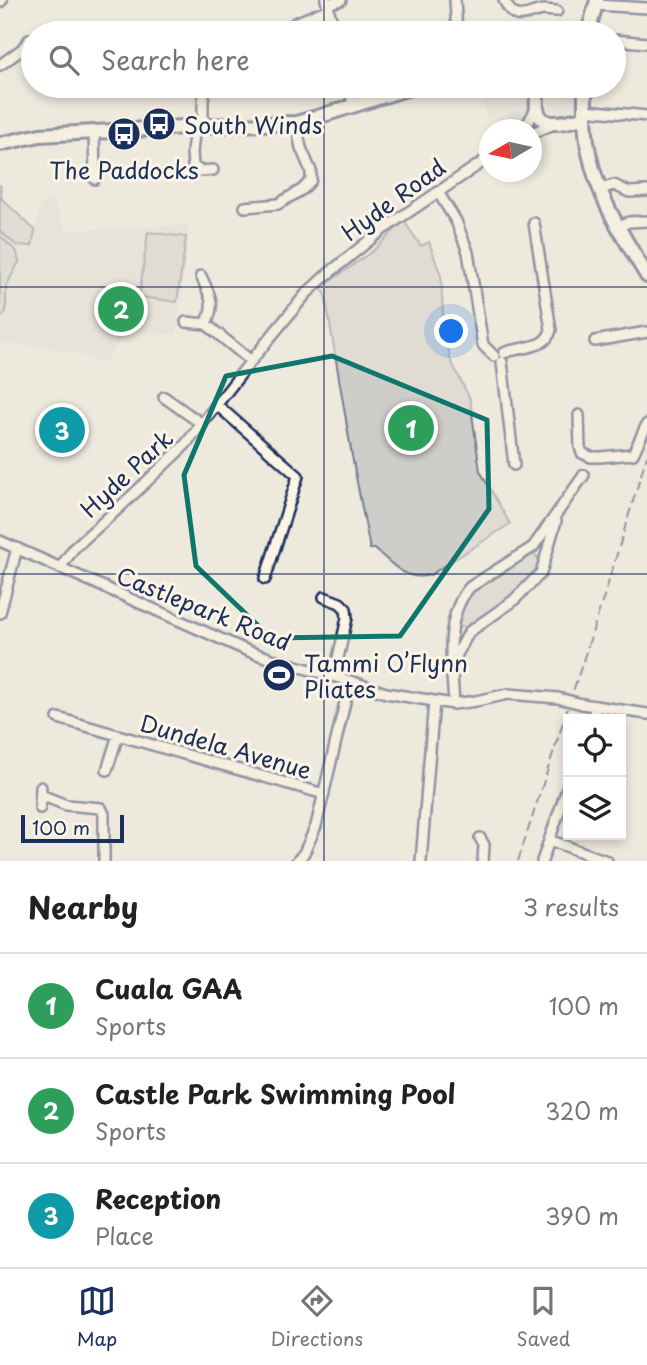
<!DOCTYPE html>
<html lang="en">
<head>
<meta charset="utf-8">
<style>
  :root { --surface:#fff; --page:#f2f2f2; --text:#222; --muted:#767676; --line:#e0e0e0; --accent:#1b2f5e }
  body { margin:0; font-family:"Playpen Sans",sans-serif; background:var(--page); color:var(--text) }
  .controls { position:absolute; right:21px; bottom:21px; display:grid; overflow:hidden; border-radius:0px; box-shadow:0 4px 10px #0003 }
  .controls button { width:63px; height:63px; display:grid; place-items:center; padding:0; border:0; border-bottom:2px solid var(--line); background:var(--surface); color:var(--text); font:35px sans-serif }
  .compass { position:absolute; left:479px; top:119px; width:63px; height:63px; border-radius:50%; background:var(--surface); box-shadow:0 4px 10px #0003; rotate:261deg }
  .scale { position:absolute; left:21px; bottom:18px; width:103px; box-sizing:border-box; padding-left:7px; border:4px solid #1b2f5e; border-top:0; font-size:19px; line-height:24px; white-space:nowrap; color:#1b2f5e; -webkit-text-stroke:5px #fcf5e5; paint-order:stroke }
  .you { position:absolute; left:452px; top:332px; width:24px; height:24px; margin:-18px; border:5px solid #fff; border-radius:50%; background:#1a73e8; box-shadow:0 0 0 10px #1a73e833 }
  .badge { display:grid; place-items:center; width:46px; height:46px; border-radius:50%; background:var(--accent); color:#fff; font-size:23px; font-weight:700 }
  .pin { position:absolute; translate:-50% -50%; border:4px solid #fff; box-shadow:0 2px 7px #0006 }
  .list { margin:0; padding:0; list-style:none }
  h2 { display:flex; justify-content:space-between; align-items:center; height:91px; margin:0; padding:0 28px; font-size:30px }
  h2 small { font-size:23px; font-weight:400; color:var(--muted) }
  .list li { display:grid; grid-template-columns:46px 1fr auto; gap:21px; align-items:center; box-sizing:border-box; height:105px; padding:0 28px; border-top:2px solid var(--line) }
  .list b { display:block; font-size:26px; white-space:nowrap }
  .list p { margin:0; font-size:23px; white-space:nowrap; color:var(--muted) }
  .list em { font-size:23px; font-style:normal; color:var(--muted) }
  .icon { flex:none; width:38px; height:38px; fill:none; stroke:currentColor; stroke-width:2; stroke-linecap:round; stroke-linejoin:round }
  .map { position:relative; flex:none; width:647px; height:861px; overflow:hidden }
  .search { position:absolute; background:var(--surface); box-shadow:0 4px 10px #0003; left:21px; right:21px; top:21px; height:77px; display:flex; align-items:center; gap:18px; box-sizing:border-box; padding:0 24px; border-radius:38px; color:var(--muted); font-size:26px }
  .sheet { height:406px; background:var(--surface) }
  nav { display:flex; justify-content:space-around; align-items:center; box-sizing:border-box; height:98px; border-top:2px solid var(--line); background:var(--surface); font-size:19px; color:var(--muted) }
  nav a { display:grid; justify-items:center; gap:4px }
  nav .on { color:var(--accent) }
  .map>svg:first-child { display:block }
</style>
</head>
<body>
<div class="map">
<svg width="647" height="861" viewBox="0 0 647 861">
  <rect width="100%" height="100%" fill="#eee9dd"/>
  <filter id="ink" filterUnits="userSpaceOnUse"><feTurbulence type="fractalNoise" baseFrequency=".0143" numOctaves="2"/><feDisplacementMap in="SourceGraphic" scale="14" xChannelSelector="R" yChannelSelector="G"/><feConvolveMatrix kernelMatrix="1 2 1 2 8 2 1 2 1" color-interpolation-filters="sRGB"/></filter>
  <g filter="url(#ink)">
    <path fill="#dedbd4" d="M482,86H530L529,106L524,120L517,129H513L506,111L486,118Z
      M548,86H593L591,109H569V111L551,116L546,91Z
      M51,199L67,230L188,225V243L176,335L128,330L103,364L67,351L29,345L0,344V231L16,245L31,246L40,205Z"/>
    <path fill="#cfcdca" stroke="#757e94" stroke-width="2" d="M0,184L2,199L35,230L32,246L16,245L0,231Z
      M404,221L421,246L429,242L441,276L443,314L450,359L470,399L480,471L510,524L430,575C406,582 392,564 375,549H370L352,456L325,294L321,288L374,250Z
      M148,232L186,237L177,302L139,297Z
      M0,236L17,252L19,262L6,286V312L0,319Z
      M529,553L538,557C545,581 485,616 467,628L459,626L456,622L466,594Z"/>
    <g fill="none" stroke-linecap="round" stroke-linejoin="round">
      <defs>
        <path id="minor" d="M326,0L335,33
          M455,0L457,33
          M504,0C516,26 526,12 544,10C548,10 552,11 557,11
          M0,2L2,0
          M327,4L341,0
          M595,5L647,8
          M297,33L295,23L329,9
          M614,40L647,43
          M0,65L21,50L30,39
          M348,86L354,106
          M585,110L647,116
          M195,126L192,152L193,166L200,171L213,170
          M203,126V101L205,86
          M524,130L537,107
          M94,133L95,179
          M532,133L554,124
          M600,189L614,185L629,192L647,191
          M438,192L456,221L468,252L483,345L494,356
          M245,207L278,204L303,189L311,180V171L301,148L296,123
          M619,226L629,222L647,221
          M201,276C210,296 216,303 206,324L251,361
          M186,322L206,324
          M595,341L647,332
          M504,353C520,346 546,350 551,330L534,223
          M502,362L514,465
          M164,397L202,424
          M217,405L298,476L265,579
          M579,415L580,447L582,453L591,457H600L633,454L647,424
          M0,541L248,651L272,659L350,681L386,693L434,701L454,704L476,701L508,694L558,698
          M60,568L74,548L120,507L185,445L251,361L306,294L323,278L382,230L490,157
          M324,597L340,603L346,609L347,618L334,676
          M0,613L17,548
          M453,662L469,632L513,601L541,573L556,521
          M454,704C452,666 443,617 470,587L533,547L584,475
          M582,704L647,714
          M58,718L324,794
          M592,719L596,706
          M107,770L118,735
          M41,795L66,805L101,808L104,814V861
          M40,808L41,787
          M480,838L484,845L483,861
          M549,840L607,861
          M297,861L304,853L316,826L350,681
          M421,861L434,701
          M542,861L568,786"/>
        <path id="major" d="M588,33L597,0
          M537,86C538,93 536,101 537,108C541,133 569,120 584,118
          M585,86C585,110 584,133 590,157C599,200 625,239 647,276
          M0,144L40,135L203,126L296,123L314,118L416,86"/>
      </defs>
      <use href="#minor" stroke="#1b2f5e" stroke-width="14"/>
      <use href="#major" stroke="#1b2f5e" stroke-width="18"/>
      <use href="#minor" stroke="#fcf5e5" stroke-width="9"/>
      <use href="#major" stroke="#fcf5e5" stroke-width="12"/>
      <path stroke="#1b2f5e" stroke-width="2" stroke-dasharray="10 5" stroke-linecap="butt" d="M518,861L607,587L647,455"/>
      <defs>
        <path id="minor-bridge" d="M558,698L582,704"/>
      </defs>
      <use href="#minor-bridge" stroke="#1b2f5e" stroke-width="14" stroke-linecap="butt"/>
      <use href="#minor-bridge" stroke="#fcf5e5" stroke-width="9"/>
    </g>
  </g>
  <path d="M0 0H647V861H0ZM332,356L487,420L489,509L400,636L271,638L196,566L184,475L226,376Z" fill="#eee9dd" fill-opacity=".55" fill-rule="evenodd"/>
  <path fill="none" stroke="#0f766e" stroke-width="5" stroke-linejoin="round" d="M332,356L487,420L489,509L400,636L271,638L196,566L184,475L226,376Z"/>
  <path fill="none" stroke="#1b2f5e" stroke-width="2" stroke-opacity="0.55" d="M324,0V33M324,86V861M0,287H647M0,574H647"/>
  <defs>
    <symbol id="bus-disc" viewBox="-11 -11 22 22"><circle r="9.5" fill="#1b2f5e" stroke="#fcf5e5"/><path d="M-5-6H5V4H4V6H2V4H-2V6H-4V4H-5ZM-3.5-4V0h7V-4ZM-3.5 1.2v1.5H-2V1.2ZM2 1.2v1.5H3.5V1.2Z" fill="#fff"/></symbol>
    <symbol id="stadium-disc" viewBox="-11 -11 22 22"><circle r="9.5" fill="#1b2f5e" stroke="#fcf5e5"/><path d="M0-5a6.5 5 0 1 0 0 10a6.5 5 0 1 0 0-10ZM-3.5-1.8h7v3.6h-7Z" fill="#fff"/></symbol>
  </defs>
  <g fill-rule="evenodd">
    <use href="#bus-disc" x="140" y="105" width="38" height="38"/>
    <use href="#bus-disc" x="105" y="115" width="38" height="38"/>
    <use href="#stadium-disc" x="260" y="656" width="38" height="38"/>
  </g>
  <g text-anchor="middle" dominant-baseline="central" stroke-width="6" stroke-linejoin="round" paint-order="stroke">
    <g font-size="23" fill="#1b2f5e" stroke="#fcf5e5" text-anchor="start">
      <text x="184" y="124">South Winds</text>
      <text x="124" y="169" text-anchor="middle">The Paddocks</text>
      <text x="304" y="662">Tammi O’Flynn<tspan x="304" dy="26">Pliates</tspan></text>
    </g>
    <g font-size="23" fill="#1b2f5e" stroke="#fcf5e5">
      <text transform="translate(393 199) rotate(-36)">Hyde Road</text>
      <text transform="translate(126 473) rotate(-43)">Hyde Park</text>
      <text transform="translate(204 608) rotate(22)">Castlepark Road</text>
      <text transform="translate(226 746) rotate(16)">Dundela Avenue</text>
    </g>
  </g>
</svg>
<div class="controls">
<button><svg class="icon" aria-label="locate" viewBox="0 0 24 24"><circle cx="12" cy="12" r="6"/><path d="M12 2v4M12 18v4M2 12h4M18 12h4"/></svg></button>
<button><svg class="icon" aria-label="layers" viewBox="0 0 24 24"><path d="M12 4l9 5-9 5-9-5zM3 14l9 5 9-5"/></svg></button>
</div>
<svg class="compass" viewBox="-18 -18 36 36"><path d="M0-13l5 13h-10z" fill="#e53935"/><path d="M0 13l5-13h-10z" fill="#767676"/></svg>
<div class="scale">100 m</div>
<div class="you"></div>
<div class="pin badge" style="left:411px;top:428px;background:#2e9e5b">1</div>
<div class="pin badge" style="left:121px;top:309px;background:#2e9e5b">2</div>
<div class="pin badge" style="left:62px;top:430px;background:#0f9aa8">3</div>
<div class="search"><svg class="icon" aria-label="search" viewBox="0 0 24 24"><circle cx="10" cy="10" r="6"/><path d="M15 15l6 6"/></svg>Search here</div>
</div>
<section class="sheet">
<h2>Nearby<small>3 results</small></h2>
<ul class="list">
<li><span class="badge" style="background:#2e9e5b">1</span><div><b>Cuala GAA</b><p>Sports</p></div><em>100 m</em></li>
<li><span class="badge" style="background:#2e9e5b">2</span><div><b>Castle Park Swimming Pool</b><p>Sports</p></div><em>320 m</em></li>
<li><span class="badge" style="background:#0f9aa8">3</span><div><b>Reception</b><p>Place</p></div><em>390 m</em></li>
</ul>
</section>
<nav>
<a class="on"><svg class="icon" aria-label="map" viewBox="0 0 24 24"><path d="M3 6l6-2 6 2 6-2v14l-6 2-6-2-6 2zM9 4v14M15 6v14"/></svg>Map</a>
<a><svg class="icon" aria-label="directions" viewBox="0 0 24 24"><path d="M12 3l9 9-9 9-9-9zM9 14v-3h6M13 9l2 2-2 2"/></svg>Directions</a>
<a><svg class="icon" aria-label="saved" viewBox="0 0 24 24"><path d="M7 4h10v16l-5-4-5 4z"/></svg>Saved</a>
</nav>
</body>
</html>
